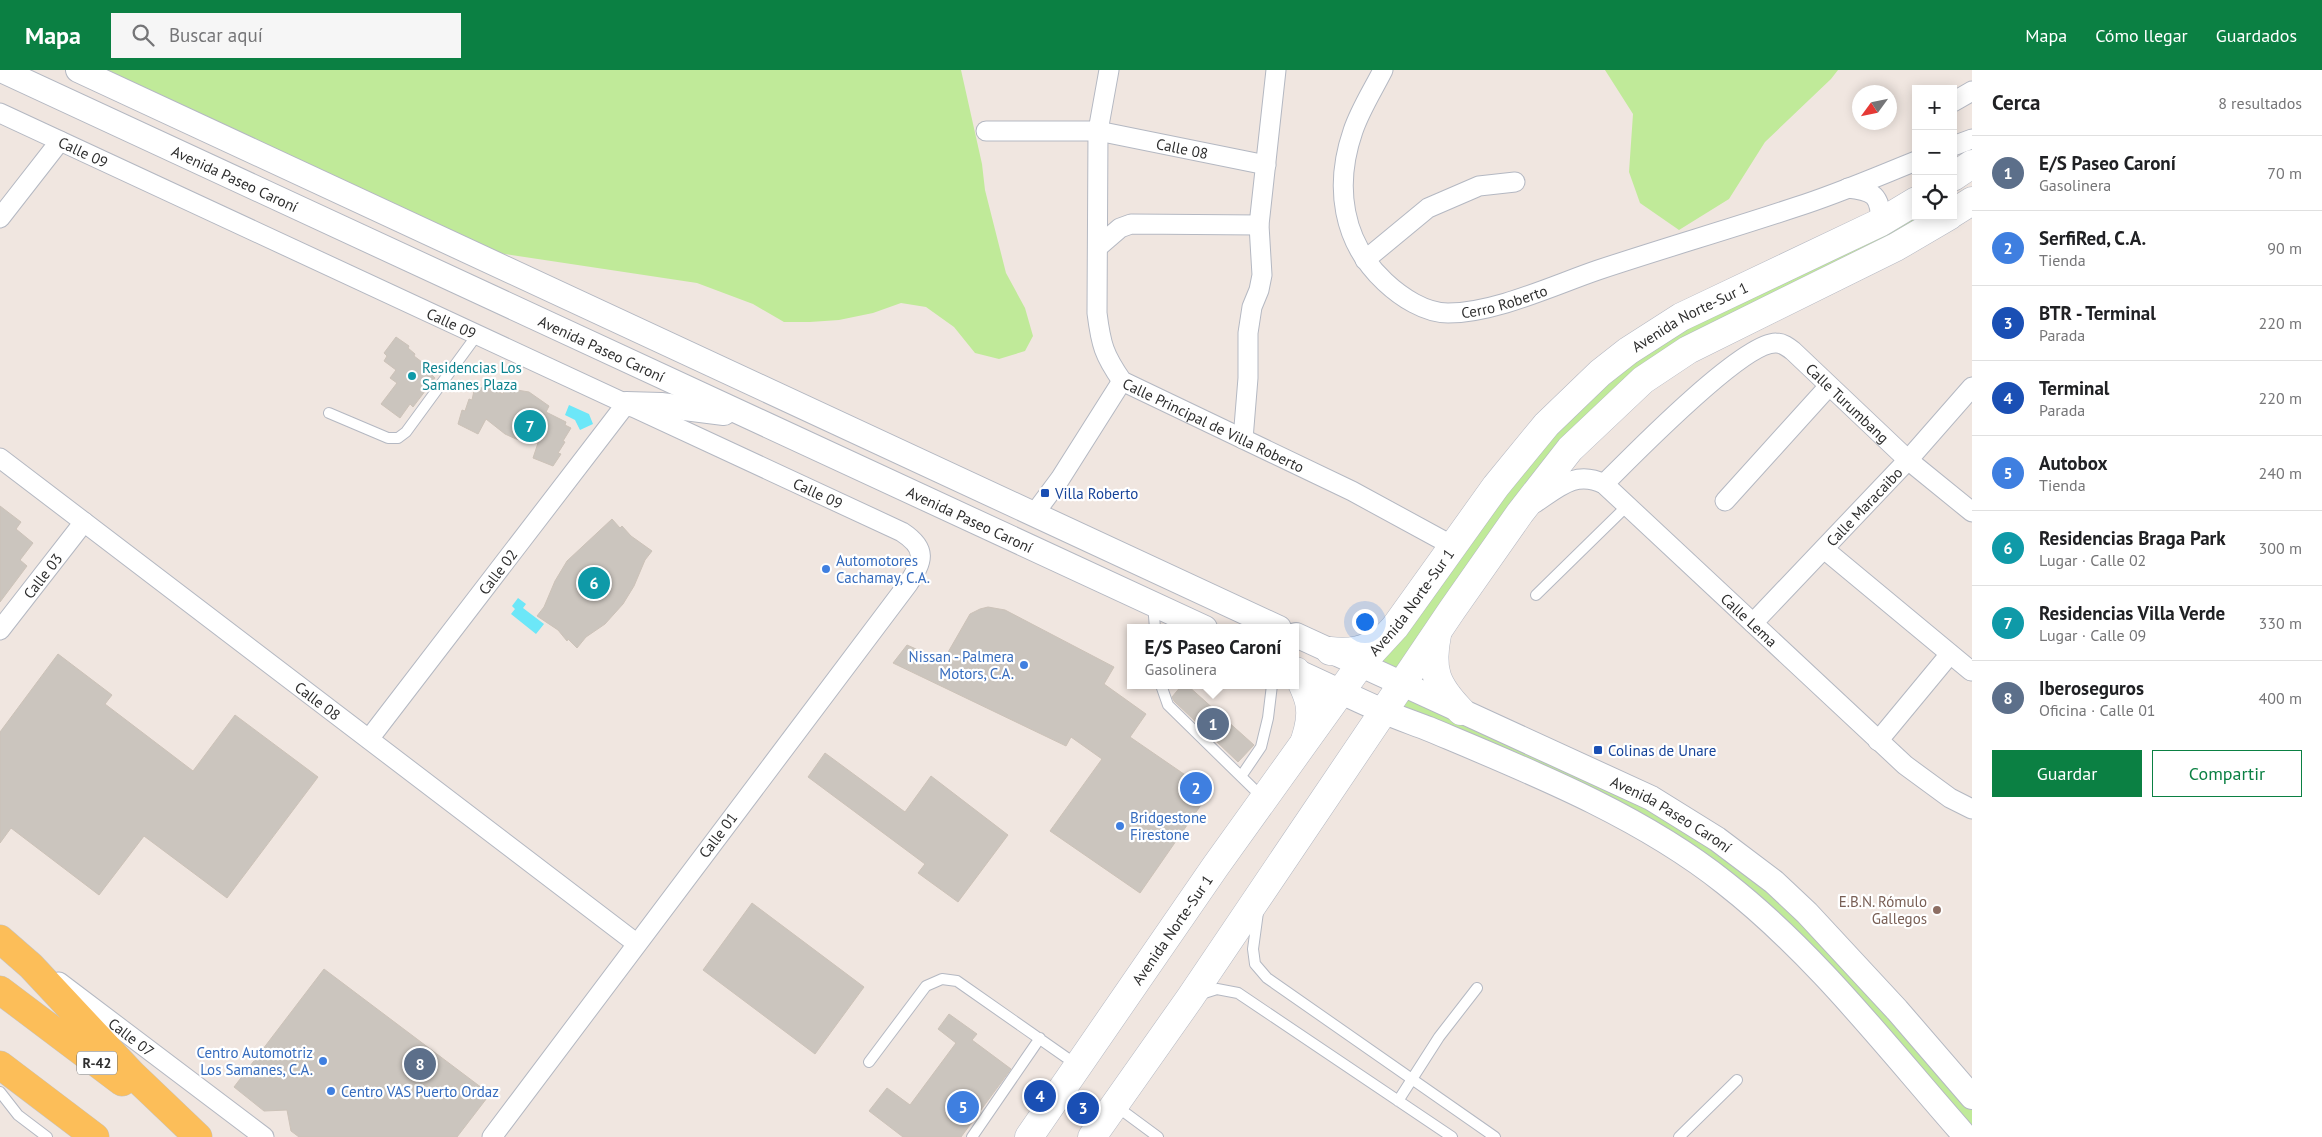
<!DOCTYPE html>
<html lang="es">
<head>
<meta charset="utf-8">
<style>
  :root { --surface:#fff; --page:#f6f6f6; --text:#202124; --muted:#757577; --line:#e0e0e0; --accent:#0b8043 }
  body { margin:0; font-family:"PT Sans",sans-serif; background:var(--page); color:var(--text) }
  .controls { position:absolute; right:15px; top:15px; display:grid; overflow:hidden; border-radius:0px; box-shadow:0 2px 12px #0003 }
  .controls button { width:45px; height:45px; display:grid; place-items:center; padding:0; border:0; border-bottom:1px solid var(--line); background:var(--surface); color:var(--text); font:25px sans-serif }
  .compass { position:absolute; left:1852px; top:15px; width:45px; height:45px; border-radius:50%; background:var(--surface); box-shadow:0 2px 12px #0003; rotate:237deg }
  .you { position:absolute; left:1364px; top:551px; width:18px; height:18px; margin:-12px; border:4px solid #fff; border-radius:50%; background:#1a73e8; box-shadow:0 0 0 8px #1a73e833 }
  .badge { display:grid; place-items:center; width:32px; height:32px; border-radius:50%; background:var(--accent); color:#fff; font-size:16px; font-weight:700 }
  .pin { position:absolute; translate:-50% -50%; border:2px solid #fff; box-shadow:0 1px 5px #0006 }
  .popup { position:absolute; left:1127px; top:554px; width:172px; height:65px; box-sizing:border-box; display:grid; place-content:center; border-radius:0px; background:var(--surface); filter:drop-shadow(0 1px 4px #0005); font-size:16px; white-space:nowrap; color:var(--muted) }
  .popup b { font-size:19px; color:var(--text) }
  .popup::after { content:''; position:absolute; left:50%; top:100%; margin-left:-10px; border:10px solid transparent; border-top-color:var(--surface) }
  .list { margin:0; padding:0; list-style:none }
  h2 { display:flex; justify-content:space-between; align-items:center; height:65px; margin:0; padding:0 20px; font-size:21px }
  h2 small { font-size:16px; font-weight:400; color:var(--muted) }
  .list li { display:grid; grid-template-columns:32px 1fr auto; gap:15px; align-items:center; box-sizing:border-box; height:75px; padding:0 20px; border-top:1px solid var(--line) }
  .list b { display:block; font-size:19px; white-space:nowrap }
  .list p { margin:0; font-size:16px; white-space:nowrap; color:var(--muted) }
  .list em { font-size:16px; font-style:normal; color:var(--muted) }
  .actions { display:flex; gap:10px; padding:15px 20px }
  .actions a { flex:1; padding:11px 0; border:1px solid var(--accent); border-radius:0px; text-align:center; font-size:18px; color:var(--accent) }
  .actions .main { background:var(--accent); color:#fff }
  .icon { flex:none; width:28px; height:28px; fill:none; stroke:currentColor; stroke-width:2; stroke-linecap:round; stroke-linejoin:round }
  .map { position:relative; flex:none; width:1972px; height:1067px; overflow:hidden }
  header { display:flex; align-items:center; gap:30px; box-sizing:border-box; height:70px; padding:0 25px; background:var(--accent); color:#fff }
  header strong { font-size:24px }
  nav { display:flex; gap:28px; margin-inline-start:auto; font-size:18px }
  .search { width:350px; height:45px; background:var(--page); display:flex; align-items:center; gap:12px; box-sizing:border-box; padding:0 18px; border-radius:0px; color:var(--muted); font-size:19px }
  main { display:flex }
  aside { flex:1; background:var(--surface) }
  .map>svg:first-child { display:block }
</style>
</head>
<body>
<header>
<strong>Mapa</strong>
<div class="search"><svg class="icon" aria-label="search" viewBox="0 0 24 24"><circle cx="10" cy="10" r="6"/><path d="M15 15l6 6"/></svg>Buscar aquí</div>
<nav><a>Mapa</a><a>Cómo llegar</a><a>Guardados</a></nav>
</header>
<main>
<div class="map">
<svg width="1972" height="1067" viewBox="0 0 1972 1067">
  <rect width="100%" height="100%" fill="#f0e6e0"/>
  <path fill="#c0ea99" d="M79,0H961L982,94L985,120L1006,203L1025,238L1033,266L1025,281L999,289L975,283L954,257L926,237L901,233L873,243L839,250L810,252H784L753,234L697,213L459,177Z
    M1605,0H1838L1831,9L1765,72L1729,129L1679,160L1640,133L1629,102L1633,44Z
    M1916,146H1949L1619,331L1403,614L1522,670L1748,791L1972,1027V1067L1907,1000L1689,788L1384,642L1402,615L1360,595L1439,496L1628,281Z"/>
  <path fill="#6ce7f8" d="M569,335L589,344L593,354L580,360L575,350L565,345Z
    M518,528L526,534L523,538L544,554L536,564L511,544L515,539L512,536Z"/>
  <path fill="#cbc5be" stroke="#ccc2b8" d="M396,267L409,276L408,278L415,284L414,286L435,302L432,305L435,308L413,337L410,334L400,348L381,334L397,313L390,308L396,300L384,291L387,286L384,283Z
    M483,315L503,324L505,318L529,322L549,336L546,342L566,352L565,355L571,358L563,371L565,372L558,383L561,384L553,396L533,388L538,373L516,369L505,364L486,349L478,364L458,354L462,340L465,341L469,329L472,330L475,316L482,318Z
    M0,436L21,452L16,459L33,473L20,490L27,496L0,532Z
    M612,449L620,458L622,456L631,466L652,481L645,490L634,516L623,534L605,554L586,567L577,578L568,569L567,571L558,560L537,546L544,537L555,511L567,491Z
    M988,537L1005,540L1114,597L1104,614L1146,644L1130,667L1210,722L1140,823L1050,761L1102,689L1071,667L1066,676L893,593L907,575L943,591L970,544L980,539Z
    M58,584L112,625L105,634L193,701L235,645L318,707L227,828L144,766L99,825L11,758L0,773V662Z
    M1182,615H1187L1254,675L1238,692L1174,631L1172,627Z
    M825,683L905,742L931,706L1008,765L958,832L918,803L925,794L808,707Z
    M752,833L864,917L815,984L703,900Z
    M324,899L490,1024L457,1067H299L291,1061L287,1040L264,1041L234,1017Z
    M949,944L977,964L972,970L1011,999L961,1067H903L869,1041L887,1018L910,1035L956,973L938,959Z"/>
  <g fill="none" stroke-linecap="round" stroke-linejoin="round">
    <defs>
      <path id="service" d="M329,343L388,368H398L406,362L477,265
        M1536,525L1628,435
        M1153,534L1155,558
        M1161,615L1168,635L1263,728
        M1242,705L1261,677L1268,648L1272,615
        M1258,842L1253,879L1255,894L1267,908L1495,1067
        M1198,925L1217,919L1238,923L1452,1067
        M869,992L926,916L942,909L957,911L1077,995
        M0,1022L18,1045L47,1067
        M1398,1031L1439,967L1477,918
        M1116,1036L1158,1067
        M972,1067L1040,968
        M1679,1067L1737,1010"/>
      <g id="minor">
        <path id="s1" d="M1109,0L1098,61L1097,243C1101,275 1104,285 1122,311L1352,421L1453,476"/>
        <path id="s2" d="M1383,0C1373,20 1360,40 1353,61C1334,116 1342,172 1385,212C1401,227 1425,243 1448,243C1495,243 1554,215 1598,200C1664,178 1730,159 1796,137C1837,124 1876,107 1916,91"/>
        <path d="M1953,32L1972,21"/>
        <path id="s3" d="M0,43L902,462C928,479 923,491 908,514L492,1067"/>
        <path id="s4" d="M986,61H1098L1266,95"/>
        <path d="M1953,76L1972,69"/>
        <path d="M1848,118C1874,121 1880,125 1881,152"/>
        <path d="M0,148L60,71"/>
        <path d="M1098,177L1120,158L1131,154L1259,155"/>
        <path d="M1365,190L1428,138L1479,116L1515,112"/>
        <path d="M1243,369L1248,308V263L1252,237L1259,220L1262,205L1259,155L1276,0"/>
        <path id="s5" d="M0,388L636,873"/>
        <path id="s6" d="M1604,414C1630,388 1743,272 1776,273C1783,273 1788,277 1793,281L1908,390L1972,442"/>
        <path d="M1725,431L1829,316"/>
        <path id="s7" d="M1535,433C1559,417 1576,400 1604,414L1905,695L1950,728L1972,739"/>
        <path d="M1034,444L1060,409L1122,311"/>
        <path d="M1824,479L1971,601"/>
        <path id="s8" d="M1753,553L1908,390L1972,317"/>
        <path id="s9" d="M0,560L84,452"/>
        <path id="s10" d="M369,669L626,334"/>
        <path d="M1878,671L1950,584"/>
        <path id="s11" d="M59,912L264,1067"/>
      </g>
      <g id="tertiary">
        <path id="s12" d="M1,0L1205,558"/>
        <path d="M78,0L1279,558"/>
        <path d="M626,334L661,335L724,343"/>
        <path id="s13" d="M1296,565L1651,728L1717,769L1774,812L1807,843L1897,940L1972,1027"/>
        <path d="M1296,601C1325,614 1353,628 1383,641C1398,648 1414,653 1429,659C1529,701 1640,745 1725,813C1817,885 1889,980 1966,1067"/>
      </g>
      <g id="secondary">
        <path d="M1953,107L1972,94"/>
        <path d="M1953,143L1972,131"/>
        <path d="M1437,565C1430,600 1436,615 1461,641"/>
        <path d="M1330,581C1350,583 1364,581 1381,570"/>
        <path d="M1296,601C1310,628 1315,640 1305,670"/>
        <path id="s14" d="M1029,1067L1215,797L1360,595L1395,557L1496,416L1546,355L1600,303L1628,281L1681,247L1881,152L1916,131"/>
        <path d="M1092,1067L1190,928L1452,540L1520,443L1570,379L1643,310L1688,280L1896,177L1949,146"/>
      </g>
      <path id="primary" d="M0,869L31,896L132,1004L198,1067
        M0,920L122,1012
        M0,995L95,1067"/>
    </defs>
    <use href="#service" stroke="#b4b8c2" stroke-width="12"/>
    <use href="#minor" stroke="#b4b8c2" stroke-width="21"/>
    <use href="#tertiary" stroke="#b4b8c2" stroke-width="26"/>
    <use href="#secondary" stroke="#b4b8c2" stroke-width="29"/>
    <use href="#primary" stroke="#c4c4c4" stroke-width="29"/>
    <use href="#service" stroke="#fff" stroke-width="10"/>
    <use href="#minor" stroke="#fff" stroke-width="19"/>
    <use href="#tertiary" stroke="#fff" stroke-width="24"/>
    <use href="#secondary" stroke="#fff" stroke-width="28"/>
    <use href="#primary" stroke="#fcbe59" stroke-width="28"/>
  </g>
  <circle fill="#0f9aa8" stroke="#fff" stroke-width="2" cx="412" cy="306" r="5"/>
  <g fill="#1a4fb4" stroke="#fff" stroke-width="2">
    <rect x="1040" y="418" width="10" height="10" rx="2.5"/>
    <rect x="1593" y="675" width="10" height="10" rx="2.5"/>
  </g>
  <g fill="#3f7fe0" stroke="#fff" stroke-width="2">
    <circle cx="826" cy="499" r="5"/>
    <circle cx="1024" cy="595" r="5"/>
    <circle cx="1120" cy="756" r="5"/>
    <circle cx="323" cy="991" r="5"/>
    <circle cx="331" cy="1021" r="5"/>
  </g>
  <circle fill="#8d6e63" stroke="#fff" stroke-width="2" cx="1937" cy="840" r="5"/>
  <g text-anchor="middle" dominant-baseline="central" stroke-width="4.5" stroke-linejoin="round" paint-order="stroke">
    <rect fill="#fff" stroke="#6d6d6d" stroke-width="1" x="77" y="981.5" width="40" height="23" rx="4"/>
    <g font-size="14" font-weight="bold" fill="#2e2e2e">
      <text x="97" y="993">R-42</text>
    </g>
    <g font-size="15" fill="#2e2e2e" stroke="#fff">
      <text stroke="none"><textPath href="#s4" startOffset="198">Calle 08</textPath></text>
      <text stroke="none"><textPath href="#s3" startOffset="92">Calle 09</textPath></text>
      <text stroke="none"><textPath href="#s12" startOffset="258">Avenida Paseo Caroní</textPath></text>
      <text stroke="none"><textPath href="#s2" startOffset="361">Cerro Roberto</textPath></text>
      <text stroke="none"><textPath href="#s14" startOffset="1062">Avenida Norte-Sur 1</textPath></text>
      <text stroke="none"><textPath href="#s3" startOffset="498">Calle 09</textPath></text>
      <text stroke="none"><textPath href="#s12" startOffset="662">Avenida Paseo Caroní</textPath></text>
      <text stroke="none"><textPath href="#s6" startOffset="319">Calle Turumbang</textPath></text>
      <text stroke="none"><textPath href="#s1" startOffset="419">Calle Principal de Villa Roberto</textPath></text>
      <text stroke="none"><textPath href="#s3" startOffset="902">Calle 09</textPath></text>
      <text stroke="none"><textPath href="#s8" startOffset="161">Calle Maracaibo</textPath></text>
      <text stroke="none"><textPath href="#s12" startOffset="1068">Avenida Paseo Caroní</textPath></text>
      <text stroke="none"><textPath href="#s10" startOffset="211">Calle 02</textPath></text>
      <text stroke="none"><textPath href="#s9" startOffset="69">Calle 03</textPath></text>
      <text stroke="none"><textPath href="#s14" startOffset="658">Avenida Norte-Sur 1</textPath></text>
      <text stroke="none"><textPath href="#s7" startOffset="275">Calle Lema</textPath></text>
      <text stroke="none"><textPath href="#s5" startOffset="400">Calle 08</textPath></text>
      <text stroke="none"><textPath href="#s13" startOffset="416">Avenida Paseo Caroní</textPath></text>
      <text transform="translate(718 765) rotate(-53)">Calle 01</text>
      <text stroke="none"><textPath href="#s14" startOffset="252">Avenida Norte-Sur 1</textPath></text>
      <text stroke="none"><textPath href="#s11" startOffset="91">Calle 07</textPath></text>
    </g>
    <g font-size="15" fill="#0d838f" stroke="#fff" text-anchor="start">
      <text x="422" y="297">Residencias Los<tspan x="422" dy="17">Samanes Plaza</tspan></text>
    </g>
    <g font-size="15" fill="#164399" stroke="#fff" text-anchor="start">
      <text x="1055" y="423">Villa Roberto</text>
      <text x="1608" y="680">Colinas de Unare</text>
    </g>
    <g font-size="15" fill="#366cbe" stroke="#fff" text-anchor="start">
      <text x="836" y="490">Automotores<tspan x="836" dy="17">Cachamay, C.A.</tspan></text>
      <text x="1014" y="586" text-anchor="end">Nissan - Palmera<tspan x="1014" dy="17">Motors, C.A.</tspan></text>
      <text x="1130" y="747">Bridgestone<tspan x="1130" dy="17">Firestone</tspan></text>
      <text x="313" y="982" text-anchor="end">Centro Automotriz<tspan x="313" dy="17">Los Samanes, C.A.</tspan></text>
      <text x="341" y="1021">Centro VAS Puerto Ordaz</text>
    </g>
    <g font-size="15" fill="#785e54" stroke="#fff" text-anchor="end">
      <text x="1927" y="831">E.B.N. Rómulo<tspan x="1927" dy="17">Gallegos</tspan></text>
    </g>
  </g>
</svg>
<div class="controls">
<button>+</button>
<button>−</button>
<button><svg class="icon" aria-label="locate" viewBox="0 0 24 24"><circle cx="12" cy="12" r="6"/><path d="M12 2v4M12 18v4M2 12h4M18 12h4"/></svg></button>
</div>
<svg class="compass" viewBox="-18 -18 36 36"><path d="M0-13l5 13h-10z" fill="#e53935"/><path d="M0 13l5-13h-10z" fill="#757577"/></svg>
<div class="you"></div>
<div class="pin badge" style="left:1213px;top:654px;background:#5c6f8a">1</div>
<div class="popup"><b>E/S Paseo Caroní</b>Gasolinera</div>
<div class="pin badge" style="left:1196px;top:718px;background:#3f7fe0">2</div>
<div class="pin badge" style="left:1083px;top:1038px;background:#1a4fb4">3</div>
<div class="pin badge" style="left:1040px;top:1026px;background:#1a4fb4">4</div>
<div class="pin badge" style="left:963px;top:1037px;background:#3f7fe0">5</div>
<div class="pin badge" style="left:594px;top:513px;background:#0f9aa8">6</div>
<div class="pin badge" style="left:530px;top:356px;background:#0f9aa8">7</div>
<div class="pin badge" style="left:420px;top:994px;background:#5c6f8a">8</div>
</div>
<aside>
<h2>Cerca<small>8 resultados</small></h2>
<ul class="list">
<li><span class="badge" style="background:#5c6f8a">1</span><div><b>E/S Paseo Caroní</b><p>Gasolinera</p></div><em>70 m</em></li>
<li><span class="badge" style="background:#3f7fe0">2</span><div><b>SerfiRed, C.A.</b><p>Tienda</p></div><em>90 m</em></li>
<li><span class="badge" style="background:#1a4fb4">3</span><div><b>BTR - Terminal</b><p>Parada</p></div><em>220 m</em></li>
<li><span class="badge" style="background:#1a4fb4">4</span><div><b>Terminal</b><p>Parada</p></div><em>220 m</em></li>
<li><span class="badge" style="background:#3f7fe0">5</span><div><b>Autobox</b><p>Tienda</p></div><em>240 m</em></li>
<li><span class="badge" style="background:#0f9aa8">6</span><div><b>Residencias Braga Park</b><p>Lugar · Calle 02</p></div><em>300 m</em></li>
<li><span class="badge" style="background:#0f9aa8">7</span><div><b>Residencias Villa Verde</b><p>Lugar · Calle 09</p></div><em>330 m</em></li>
<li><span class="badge" style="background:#5c6f8a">8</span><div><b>Iberoseguros</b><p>Oficina · Calle 01</p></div><em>400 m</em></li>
</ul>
<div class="actions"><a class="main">Guardar</a><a>Compartir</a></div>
</aside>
</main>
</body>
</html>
